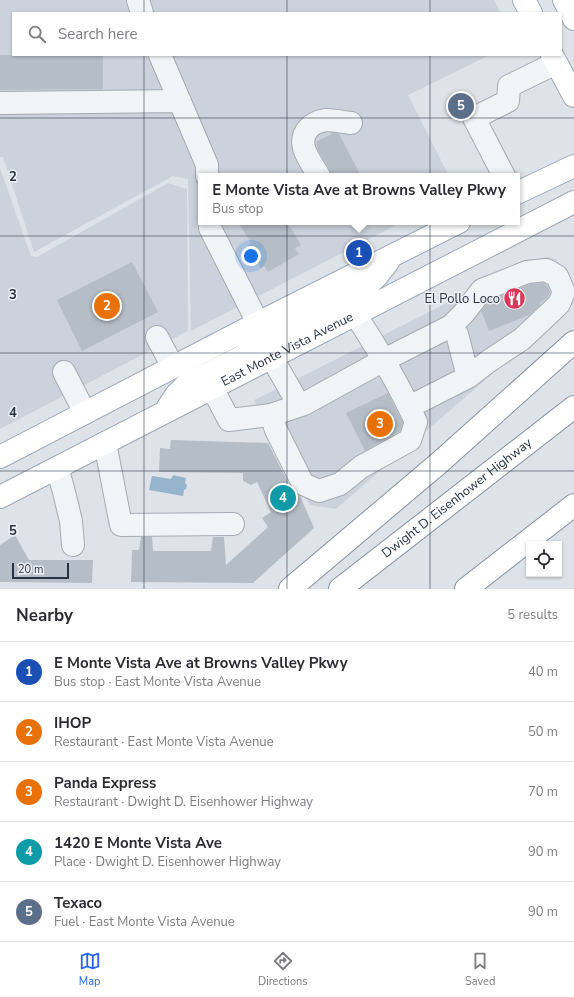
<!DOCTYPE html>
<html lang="en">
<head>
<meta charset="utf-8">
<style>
  :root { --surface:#fff; --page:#f2f2f3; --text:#2b2b33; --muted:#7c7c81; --line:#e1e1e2; --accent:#2563eb }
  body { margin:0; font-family:"Nunito Sans",sans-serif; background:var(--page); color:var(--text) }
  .controls { position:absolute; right:12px; bottom:12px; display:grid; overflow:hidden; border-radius:0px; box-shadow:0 1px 3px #0004 }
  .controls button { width:36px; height:36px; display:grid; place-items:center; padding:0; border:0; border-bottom:1px solid var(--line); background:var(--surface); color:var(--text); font:20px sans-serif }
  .scale { position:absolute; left:12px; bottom:10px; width:57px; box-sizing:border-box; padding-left:4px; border:2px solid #263241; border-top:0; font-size:11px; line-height:14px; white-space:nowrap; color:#263241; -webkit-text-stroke:3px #eef2f6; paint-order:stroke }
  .you { position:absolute; left:251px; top:256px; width:14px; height:14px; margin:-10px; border:3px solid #fff; border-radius:50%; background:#1a73e8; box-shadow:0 0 0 6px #1a73e833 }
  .badge { display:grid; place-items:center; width:26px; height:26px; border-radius:50%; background:var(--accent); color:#fff; font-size:13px; font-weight:700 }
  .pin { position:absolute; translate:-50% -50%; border:2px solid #fff; box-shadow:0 1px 4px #0006 }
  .popup { position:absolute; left:198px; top:173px; width:322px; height:52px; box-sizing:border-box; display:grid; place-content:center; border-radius:0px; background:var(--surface); filter:drop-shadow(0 1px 3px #0005); font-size:13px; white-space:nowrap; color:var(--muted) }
  .popup b { font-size:15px; color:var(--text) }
  .popup::after { content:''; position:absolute; left:50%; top:100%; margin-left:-8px; border:8px solid transparent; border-top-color:var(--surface) }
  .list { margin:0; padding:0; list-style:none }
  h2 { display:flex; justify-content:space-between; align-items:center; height:52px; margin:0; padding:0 16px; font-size:17px }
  h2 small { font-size:13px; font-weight:400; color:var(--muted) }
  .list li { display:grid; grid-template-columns:26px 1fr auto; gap:12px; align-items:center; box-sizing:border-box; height:60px; padding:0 16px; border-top:1px solid var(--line) }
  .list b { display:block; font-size:15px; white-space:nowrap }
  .list p { margin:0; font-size:13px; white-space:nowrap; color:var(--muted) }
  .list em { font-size:13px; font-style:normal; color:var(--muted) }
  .icon { flex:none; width:22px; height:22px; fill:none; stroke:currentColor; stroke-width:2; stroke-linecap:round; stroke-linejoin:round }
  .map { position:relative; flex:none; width:574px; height:589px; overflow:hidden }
  .search { position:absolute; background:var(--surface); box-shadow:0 1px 3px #0004; left:12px; right:12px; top:12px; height:44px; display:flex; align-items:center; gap:10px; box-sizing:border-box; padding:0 14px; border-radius:0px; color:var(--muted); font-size:15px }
  .sheet { height:352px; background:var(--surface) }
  nav { display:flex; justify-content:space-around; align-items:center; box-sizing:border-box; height:56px; border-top:1px solid var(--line); background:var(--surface); font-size:11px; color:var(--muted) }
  nav a { display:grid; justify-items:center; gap:2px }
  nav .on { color:var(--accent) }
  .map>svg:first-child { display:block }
</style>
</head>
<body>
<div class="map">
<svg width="574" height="589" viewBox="0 0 574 589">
  <rect width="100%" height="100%" fill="#dee3e9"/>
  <path fill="#ccd2db" d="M0,0H494L501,13H13V55H490L408,95L449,176H201V222H402L191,331L188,179L173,176L34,252L3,157H0Z
    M0,168L31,256L37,257L168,183L187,189L188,331L0,429Z
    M547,257L556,259L574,289L573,304L336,509L310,505L254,400L287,384L530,261Z"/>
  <path fill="#96b4cc" d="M173,475L186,478L185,483L187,485L186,489L184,490L183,496L149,490L152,476L171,479Z"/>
  <path fill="#b5bdc6" d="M0,55H103V89L0,90Z
    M333,133L339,134L361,176H331L330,170L318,150L316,142Z
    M238,222H287L301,245L295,248L299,254L268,272L264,266L261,268L248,245L251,243Z
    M132,262L158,312L82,351L57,300Z
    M543,283L547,285L550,292L548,297L540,303V305L529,315L489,331L481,311L490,300L530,284Z
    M388,393L403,423L400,431L365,451L346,413Z
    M171,440L268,443L292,490L300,496L314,528L253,583L131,582L132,550H139L141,537H152L153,551H211L213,537H224L226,565L268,527L262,518L271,512L257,482L251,485L243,481V473L159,472L160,448L170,449Z
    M15,535L29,560H93L92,583L0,582V545Z"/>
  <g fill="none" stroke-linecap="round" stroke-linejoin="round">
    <defs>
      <path id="minor" d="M138,0L142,13
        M160,55L207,165V176
        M0,103L180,101
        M319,176C314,167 307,158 304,148C300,133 311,122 326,120C333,120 343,122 351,123
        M504,176L474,118L508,101L509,86L556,63
        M210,222V228L258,323
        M451,326L457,334L468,377
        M157,337L173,367
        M272,358L299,405
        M64,372L85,413
        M211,390L218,399L229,420L271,415L304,404L384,360L451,326L464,313L482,290L527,272L546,270L557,276L564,292L559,304L522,339L489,361L468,377L409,407
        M271,415L276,430L303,484L319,491L340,484L361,467L410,440L416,422C399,385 378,349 355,314
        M105,443L121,525L233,524
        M57,468L63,488L71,521L73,545"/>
      <g id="major">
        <path d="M524,0L531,13"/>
        <path d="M564,0L574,19"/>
        <path d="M552,55L574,96"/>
        <path d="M517,193L574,166"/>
        <path d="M272,358C273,340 276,337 289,326L367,286L377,276L388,262"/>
        <path d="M168,407L176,395L187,384L243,356L252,349L259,333L258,323"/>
        <path d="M0,457L258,323L459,222"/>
        <path id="s1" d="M0,497L574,202"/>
      </g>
      <g id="highway">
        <path d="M290,589L439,463L574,342"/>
        <path id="s2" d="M340,589L574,407"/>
        <path d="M466,589L574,505"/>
      </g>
    </defs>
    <use href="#minor" stroke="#a3aab3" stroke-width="24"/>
    <use href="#major" stroke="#9ca8b6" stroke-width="24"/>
    <use href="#highway" stroke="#8491a1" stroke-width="24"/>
    <use href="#minor" stroke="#f1f4f7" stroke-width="22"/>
    <use href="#major" stroke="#fff" stroke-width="22"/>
    <use href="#highway" stroke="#fff" stroke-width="22"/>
  </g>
  <path fill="none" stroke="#263241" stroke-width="1" stroke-opacity="0.55" d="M144,0V13M287,0V13M430,0V13M144,55V589M287,55V589M430,55V589M0,118H574M0,236H574M0,353H574M0,471H574"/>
  <defs>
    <symbol id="restaurant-disc" viewBox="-11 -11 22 22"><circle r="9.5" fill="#da375b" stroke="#eef2f6"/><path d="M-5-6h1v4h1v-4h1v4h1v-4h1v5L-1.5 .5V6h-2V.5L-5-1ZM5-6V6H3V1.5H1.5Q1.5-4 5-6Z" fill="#fff"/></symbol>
  </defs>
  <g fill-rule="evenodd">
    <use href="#restaurant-disc" x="502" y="286" width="25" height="25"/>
  </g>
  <g text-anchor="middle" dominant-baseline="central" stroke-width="3" stroke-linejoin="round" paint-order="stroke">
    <g font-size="13" fill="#263241" stroke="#eef2f6" text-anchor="end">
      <text x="500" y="299">El Pollo Loco</text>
    </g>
    <g font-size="13" fill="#263241" stroke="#eef2f6">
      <text stroke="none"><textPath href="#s1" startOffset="323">East Monte Vista Avenue</textPath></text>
      <text stroke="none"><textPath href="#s2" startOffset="148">Dwight D. Eisenhower Highway</textPath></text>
    </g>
  </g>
  <g font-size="13" text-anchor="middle" font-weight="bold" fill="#263241" stroke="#eef2f6" stroke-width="3" stroke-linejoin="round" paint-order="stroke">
    <text x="13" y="181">2</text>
    <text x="13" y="299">3</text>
    <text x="13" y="417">4</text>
    <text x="13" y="535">5</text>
  </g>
</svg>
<div class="controls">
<button><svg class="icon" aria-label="locate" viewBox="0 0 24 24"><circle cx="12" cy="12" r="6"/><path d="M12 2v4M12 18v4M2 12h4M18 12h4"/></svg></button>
</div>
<div class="scale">20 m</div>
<div class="you"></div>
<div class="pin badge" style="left:359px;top:253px;background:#1a4fb4">1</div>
<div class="popup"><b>E Monte Vista Ave at Browns Valley Pkwy</b>Bus stop</div>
<div class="pin badge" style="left:107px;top:306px;background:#e8710a">2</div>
<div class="pin badge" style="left:380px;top:424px;background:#e8710a">3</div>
<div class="pin badge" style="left:283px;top:498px;background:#0f9aa8">4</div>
<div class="pin badge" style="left:461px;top:106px;background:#5c6f8a">5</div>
<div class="search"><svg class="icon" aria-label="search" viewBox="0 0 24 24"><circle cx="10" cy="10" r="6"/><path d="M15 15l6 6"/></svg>Search here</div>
</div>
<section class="sheet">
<h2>Nearby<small>5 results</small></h2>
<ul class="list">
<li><span class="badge" style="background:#1a4fb4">1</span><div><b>E Monte Vista Ave at Browns Valley Pkwy</b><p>Bus stop · East Monte Vista Avenue</p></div><em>40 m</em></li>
<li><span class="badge" style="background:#e8710a">2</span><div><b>IHOP</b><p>Restaurant · East Monte Vista Avenue</p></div><em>50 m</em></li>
<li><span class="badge" style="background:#e8710a">3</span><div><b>Panda Express</b><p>Restaurant · Dwight D. Eisenhower Highway</p></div><em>70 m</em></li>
<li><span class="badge" style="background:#0f9aa8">4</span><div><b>1420 E Monte Vista Ave</b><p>Place · Dwight D. Eisenhower Highway</p></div><em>90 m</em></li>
<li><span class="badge" style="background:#5c6f8a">5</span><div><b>Texaco</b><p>Fuel · East Monte Vista Avenue</p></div><em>90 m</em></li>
</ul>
</section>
<nav>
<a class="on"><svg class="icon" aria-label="map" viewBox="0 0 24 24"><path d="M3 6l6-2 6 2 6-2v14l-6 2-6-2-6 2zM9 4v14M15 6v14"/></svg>Map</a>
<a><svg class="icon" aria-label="directions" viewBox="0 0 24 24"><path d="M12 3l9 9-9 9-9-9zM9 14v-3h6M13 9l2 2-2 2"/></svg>Directions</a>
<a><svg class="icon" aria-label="saved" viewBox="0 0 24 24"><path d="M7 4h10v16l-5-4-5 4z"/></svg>Saved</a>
</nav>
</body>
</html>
